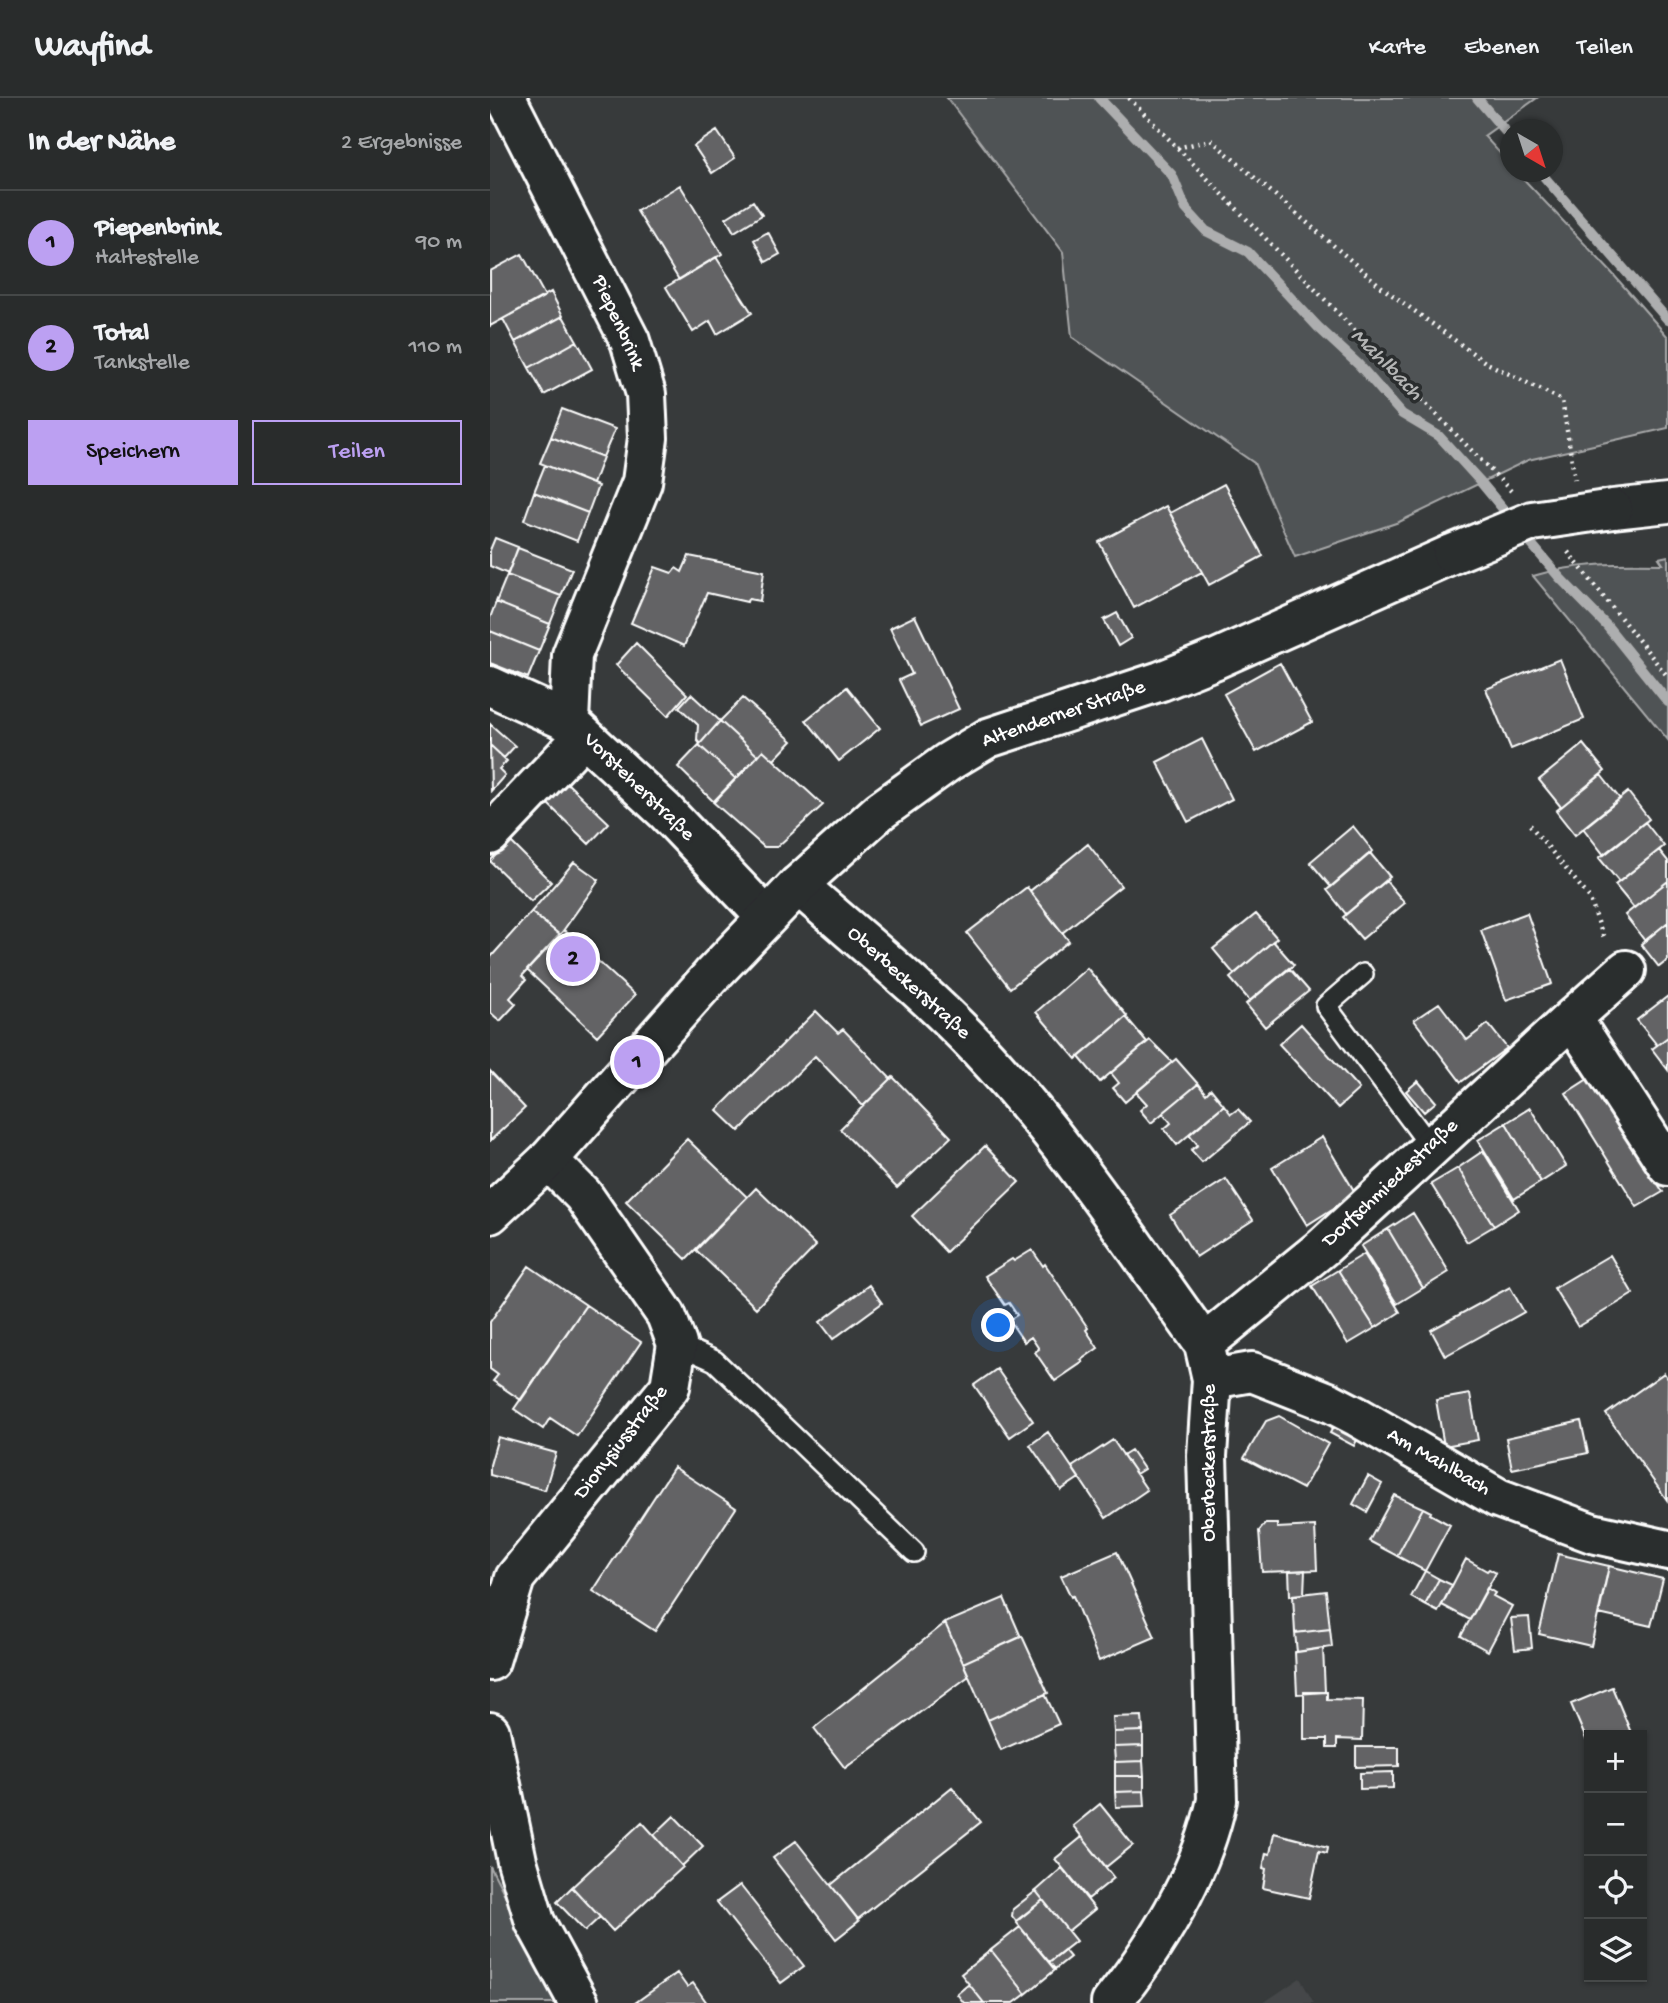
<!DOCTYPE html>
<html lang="de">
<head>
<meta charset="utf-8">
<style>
  :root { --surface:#292c2c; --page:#313434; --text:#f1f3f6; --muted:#a5a7a9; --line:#454848; --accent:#bca0f2 }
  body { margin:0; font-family:"Gochi Hand",sans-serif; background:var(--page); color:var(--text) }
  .controls { position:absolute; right:21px; bottom:21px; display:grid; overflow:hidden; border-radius:0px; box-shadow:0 2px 5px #0004 }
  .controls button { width:63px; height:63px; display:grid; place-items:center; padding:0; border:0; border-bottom:2px solid var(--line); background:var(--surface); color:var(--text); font:35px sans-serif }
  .compass { position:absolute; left:1010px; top:21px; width:63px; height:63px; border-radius:50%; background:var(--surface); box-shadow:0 2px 5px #0004; rotate:141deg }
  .you { position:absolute; left:509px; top:1228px; width:24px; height:24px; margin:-18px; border:5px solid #fff; border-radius:50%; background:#1a73e8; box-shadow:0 0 0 10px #1a73e833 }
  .badge { display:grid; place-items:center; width:46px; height:46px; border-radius:50%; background:var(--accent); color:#111; font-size:23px; font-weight:700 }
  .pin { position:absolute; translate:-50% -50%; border:4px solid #fff; box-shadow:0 2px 7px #0006 }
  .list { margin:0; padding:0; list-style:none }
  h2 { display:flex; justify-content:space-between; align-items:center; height:91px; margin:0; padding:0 28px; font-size:30px }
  h2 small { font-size:23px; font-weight:400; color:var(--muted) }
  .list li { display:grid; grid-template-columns:46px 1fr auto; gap:21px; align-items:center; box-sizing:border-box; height:105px; padding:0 28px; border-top:2px solid var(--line) }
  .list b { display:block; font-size:26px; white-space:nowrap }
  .list p { margin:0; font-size:23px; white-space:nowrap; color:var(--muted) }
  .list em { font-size:23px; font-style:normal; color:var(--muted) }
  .actions { display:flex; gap:14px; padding:21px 28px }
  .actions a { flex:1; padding:16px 0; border:2px solid var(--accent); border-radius:0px; text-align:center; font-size:24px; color:var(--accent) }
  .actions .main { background:var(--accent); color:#111 }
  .icon { flex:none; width:38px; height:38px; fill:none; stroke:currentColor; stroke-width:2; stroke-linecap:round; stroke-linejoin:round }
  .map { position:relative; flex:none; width:1178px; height:1905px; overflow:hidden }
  header { display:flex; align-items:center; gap:42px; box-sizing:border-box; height:98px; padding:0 35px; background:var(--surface); border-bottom:2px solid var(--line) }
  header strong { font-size:33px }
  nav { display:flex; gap:38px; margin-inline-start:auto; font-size:24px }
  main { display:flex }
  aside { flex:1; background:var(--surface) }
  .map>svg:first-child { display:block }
</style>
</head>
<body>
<header>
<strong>Wayfind</strong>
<nav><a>Karte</a><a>Ebenen</a><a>Teilen</a></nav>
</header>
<main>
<aside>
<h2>In der Nähe<small>2 Ergebnisse</small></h2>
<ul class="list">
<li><span class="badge">1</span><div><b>Piepenbrink</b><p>Haltestelle</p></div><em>90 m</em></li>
<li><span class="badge">2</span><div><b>Total</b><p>Tankstelle</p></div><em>110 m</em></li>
</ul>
<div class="actions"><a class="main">Speichern</a><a>Teilen</a></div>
</aside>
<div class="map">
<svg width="1178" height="1905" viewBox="0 0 1178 1905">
  <rect width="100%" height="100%" fill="#373a3b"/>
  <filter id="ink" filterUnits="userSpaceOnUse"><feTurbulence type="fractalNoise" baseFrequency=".0143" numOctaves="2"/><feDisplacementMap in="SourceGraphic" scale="14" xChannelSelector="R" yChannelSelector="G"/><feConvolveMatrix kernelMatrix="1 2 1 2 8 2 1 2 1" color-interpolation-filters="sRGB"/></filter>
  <g filter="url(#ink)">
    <path fill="#444748" d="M810,1880L824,1905H773Z"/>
    <path fill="#505354" stroke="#a8a9aa" stroke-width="2" d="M457,0H1047L994,38L1020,66V74H1027L1122,175L1178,239V330L1038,362L909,424L805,459L764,365L582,239L573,154Z
      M1178,458V642L1043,478C1086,465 1129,465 1173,466L1169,460Z
      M0,1768L71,1905H0Z"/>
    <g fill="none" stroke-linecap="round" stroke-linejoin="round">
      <path stroke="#adaeaf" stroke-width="10" d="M609,0L682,77L696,111L716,133L758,154L828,229L869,267L912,316L949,338L989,382L1023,423
        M987,0L1020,39
        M1050,74L1178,222
        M1033,436L1070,480L1117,528L1178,604"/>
    </g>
    <path fill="#636465" stroke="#fff" stroke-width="2" d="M227,33L245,60L222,75L204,48Z
      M190,87L232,156L189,182L147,113Z
      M263,103L272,117L244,134L236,120Z
      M278,134L290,156L276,164L264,142Z
      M32,156L55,198L0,228V173Z
      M226,159L262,215L227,236L220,223L203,234L176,189Z
      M61,194L73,218L25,244L13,221Z
      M73,218L87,243L39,270L25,244Z
      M87,243L102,271L54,297L39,270Z
      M72,311L125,331L113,359L61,339Z
      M61,339L113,359L103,386L50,365Z
      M55,367L108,388L98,415L44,394Z
      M734,386L773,458L719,487L680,415Z
      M44,394L98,415L87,443L34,422Z
      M676,408L712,474L644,510L609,444Z
      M5,440L28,449L18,476L0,468V452Z
      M28,450L82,471L71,498L17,477Z
      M199,458L274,473L270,503L258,501L257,504L217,495L194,548L141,525L165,469L182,475L186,470L192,474Z
      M17,477L71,498L60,526L6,504Z
      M6,504L60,526L49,553L0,533V520Z
      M627,515L641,540L628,548L614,522Z
      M425,518L469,611L431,628L409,582L422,576L400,530Z
      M0,533L49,553L38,580L0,565Z
      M146,545L197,596L178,618L126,567Z
      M1070,561L1094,621L1021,651L996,591Z
      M790,565L822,624L766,654L734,596Z
      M357,589L390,630L349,663L316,622Z
      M201,596L230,623L210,646L207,642L208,627L189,609Z
      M253,600L302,643L284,662L273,652L268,658L230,623Z
      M230,623L268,658L246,681L209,647Z
      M0,626L25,648L14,660L0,647Z
      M712,641L742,701L698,724L667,664Z
      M1093,646L1115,673L1071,709L1049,682Z
      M0,647L17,663L9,671L15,677L1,693Z
      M209,647L246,681L224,704L188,669Z
      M273,652L333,707L287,749H274L223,704Z
      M1111,677L1130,701L1085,737L1066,713Z
      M76,684L119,725L99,746L56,704Z
      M1138,694L1159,721L1114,757L1093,730Z
      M1155,724L1174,748L1129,784L1109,760Z
      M863,728L883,753L841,789L820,764Z
      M20,743L61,784L41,803L0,763Z
      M598,746L631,788L572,835L540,793Z
      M1169,752L1178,763V783L1144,810L1125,787Z
      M880,755L900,779L856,816L837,792Z
      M84,764L109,782L70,837L41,814Z
      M896,783L915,805L872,841L853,819Z
      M1178,783V824L1155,843L1135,817Z
      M537,789L579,843L520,890L477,835Z
      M41,814L70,837L32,878L36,882L20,900L26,906L10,923L0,914V860Z
      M1037,815L1062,886L1016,902L991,832Z
      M766,816L787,840L744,876L723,851Z
      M1178,824V862L1169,869L1151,846Z
      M74,832L145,897L107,938L37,872Z
      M783,843L804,867L760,903L740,880Z
      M597,870L637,918L586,961L546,914Z
      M799,870L819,893L775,929L756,906Z
      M1178,898V939L1167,947L1147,922Z
      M949,905L977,942L998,926L1017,950L971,984L924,922Z
      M326,913L348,935L353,931L401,981L373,1008L325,958L249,1033L227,1012Z
      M636,919L657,944L610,984L589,959Z
      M811,926L869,991L848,1010L789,946Z
      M1178,939V972L1162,951Z
      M660,942L682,964L635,1004L623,990L629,985L621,975Z
      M686,961L708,986L661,1025L650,1012L657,1006L646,994Z
      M0,973L35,1010L0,1043Z
      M403,979L461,1039L407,1090L350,1031Z
      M1101,979L1173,1094L1147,1109L1076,995Z
      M928,983L946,1004L934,1014L916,993Z
      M708,986L716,996L721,991L734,1007L687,1047L674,1031L681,1025L673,1015Z
      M734,1007L741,1016L748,1011L760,1024L712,1064L701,1052L708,1047L699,1036Z
      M1040,1010L1076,1068L1051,1084L1016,1025Z
      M1016,1025L1051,1084L1024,1101L988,1042Z
      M832,1039L866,1096L817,1127L782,1070Z
      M197,1041L257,1099L196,1161L136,1103Z
      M495,1048L529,1084L456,1154L422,1118Z
      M993,1053L1029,1112L1004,1128L968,1070Z
      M968,1070L1004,1128L977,1144L941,1086Z
      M736,1081L763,1122L706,1159L680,1117Z
      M266,1090L326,1148L266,1210L206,1152Z
      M923,1115L959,1174L933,1190L898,1131Z
      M898,1131L933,1190L907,1206L871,1148Z
      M542,1152L553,1168L555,1166L598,1230L596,1232L608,1250L591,1262L593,1264L565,1283L545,1254L549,1251L541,1239L534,1244L519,1222L527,1217L519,1205L515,1207L495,1178L522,1161L524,1163Z
      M874,1156L910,1214L885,1230L848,1172Z
      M1120,1157L1143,1196L1088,1229L1064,1190Z
      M39,1168L96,1207L31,1302L3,1283L8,1277L0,1271V1224Z
      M848,1172L885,1230L858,1246L822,1188Z
      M379,1187L392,1205L343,1241L330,1224Z
      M1020,1189L1034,1214L955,1258L941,1232Z
      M96,1207L151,1244L87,1338L60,1320L53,1331L24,1311Z
      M507,1271L543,1323L520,1339L484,1287Z
      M1174,1275L1178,1281L1177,1402L1116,1316Z
      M980,1296L988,1342L954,1348L946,1302Z
      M789,1318L838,1346L813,1391L754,1360L776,1323Z
      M847,1322L871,1334L864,1348L840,1335Z
      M1091,1323L1098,1355L1022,1371L1016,1340Z
      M558,1334L589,1380L571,1392L540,1347Z
      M8,1339L66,1355L55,1392L0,1377V1367Z
      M623,1342L657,1392L616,1420L582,1369Z
      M641,1352L654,1371L646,1376L633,1357Z
      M184,1369L246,1410L165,1533L103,1493Z
      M878,1378L892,1386L877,1414L863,1406Z
      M904,1397L933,1410L907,1458L879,1443Z
      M933,1410L941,1414L940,1416L960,1427L935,1473L907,1458Z
      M775,1426H787V1430L825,1428L827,1472L772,1474L769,1433Z
      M627,1454L665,1539L609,1563L583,1498L581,1499L571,1478Z
      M1068,1456L1119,1468L1101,1548L1049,1536Z
      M976,1461L997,1473L999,1471L1006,1475L980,1522L952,1507Z
      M1119,1468L1173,1481L1161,1528L1109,1516Z
      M815,1472L814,1496L800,1498L799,1473Z
      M935,1473L949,1481L935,1507L921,1499Z
      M949,1481L962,1487L948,1514L935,1507Z
      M997,1490L1005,1495L1003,1498L1022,1508L998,1553L971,1538Z
      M836,1493L840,1531L805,1535L803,1497Z
      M514,1500L531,1539L473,1565L455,1525Z
      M1039,1519L1042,1550L1025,1552L1021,1520Z
      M455,1525L479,1578L355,1670L324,1630Z
      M840,1531L842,1549L807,1554L805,1535Z
      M532,1538L558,1595L498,1622L473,1565Z
      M833,1550L835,1594L807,1596L805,1554Z
      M1122,1589L1142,1637H1099V1648L1081,1606Z
      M814,1594H837V1601L873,1602L872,1642L847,1641V1650H837V1641H814Z
      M555,1596L569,1626L511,1652L498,1622Z
      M652,1618L653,1633L624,1634L623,1619Z
      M653,1633V1648L624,1649V1634Z
      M653,1648V1663L625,1664L624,1649Z
      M866,1649H909V1668L866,1669Z
      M653,1663L654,1678H625V1664Z
      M903,1674V1690L870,1691V1675Z
      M625,1678H654V1693L625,1694Z
      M462,1689L491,1724L368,1821L341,1787Z
      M654,1693L655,1708L626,1709L625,1694Z
      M610,1706L643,1747L616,1769L583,1728Z
      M184,1718L213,1748L192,1768L164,1737Z
      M152,1724L193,1769L123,1833L82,1789Z
      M784,1735L838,1749L837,1755L829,1753L819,1800L773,1790L776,1771L773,1770L776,1755L780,1756Z
      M592,1739L624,1780L598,1801L565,1761Z
      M306,1743L369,1823L346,1841L283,1760Z
      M572,1770L605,1811L578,1833L546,1793Z
      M250,1787L314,1868L291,1885L227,1804Z
      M82,1789L110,1819L95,1833L67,1804Z
      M546,1793L553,1802L526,1823L522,1818L523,1811Z
      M553,1802L586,1843L559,1864L526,1824Z
      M530,1829L565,1872L536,1896L501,1852Z
      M501,1852L536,1896L524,1905H494L471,1876Z
      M574,1852L580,1859L565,1871L559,1864Z
      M187,1875L197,1889L203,1885L217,1905H145Z
      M479,1886L494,1905H474L467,1896Z"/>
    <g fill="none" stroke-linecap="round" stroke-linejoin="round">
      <defs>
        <path id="lane" d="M873,876L836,908L941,1049
          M187,1246L225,1263L424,1454"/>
        <path id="street" d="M16,0L140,243L156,296L158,340L152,384L82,557L79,624
          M0,588L79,624L175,713L276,819
          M0,737L94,638
          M308,787C369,841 433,892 489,951C574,1041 642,1146 714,1246L722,1281L717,1358L727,1702C711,1777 668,1846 621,1905
          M1136,872L1082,920L1178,1068
          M714,1246L833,1149L1082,920
          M722,1281L762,1274L841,1305L868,1319L1008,1400L1102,1435L1178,1452
          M0,1563L25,1480L180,1289L187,1246L176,1217L93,1097L58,1062
          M0,1634L27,1763L45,1824L89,1905"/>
        <path id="secondary" d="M1123,411L1178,405
          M0,1116L58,1062L221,878L308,787L390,713L458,664L498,640L671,583L726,561L962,456"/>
      </defs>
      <use href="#lane" stroke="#fff" stroke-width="24"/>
      <use href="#street" stroke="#fff" stroke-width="44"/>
      <use href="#secondary" stroke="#fff" stroke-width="44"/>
      <path stroke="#fff" stroke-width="4.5" stroke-dasharray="2 5" stroke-linecap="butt" d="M639,0L1022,394
        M687,50L721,42L894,191L995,264L1072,302L1085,382
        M1078,454L1178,579
        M1040,727L1099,799L1115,843"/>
      <use href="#lane" stroke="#2a2d2e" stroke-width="19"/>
      <use href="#street" stroke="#2a2d2e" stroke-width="38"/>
      <use href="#secondary" stroke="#2a2d2e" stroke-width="38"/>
      <defs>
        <path id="secondary-bridge" d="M962,456L1042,423L1123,411"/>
      </defs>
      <use href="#secondary-bridge" stroke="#fff" stroke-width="44" stroke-linecap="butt"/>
      <use href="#secondary-bridge" stroke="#2a2d2e" stroke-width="38"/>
    </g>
  </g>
  <g text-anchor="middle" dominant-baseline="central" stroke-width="7" stroke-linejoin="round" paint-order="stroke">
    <g font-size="21" fill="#fff" stroke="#2a2d2e">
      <text transform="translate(127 225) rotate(66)">Piepenbrink</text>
      <text transform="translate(574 617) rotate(-19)">Altenderner Straße</text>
      <text transform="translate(148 690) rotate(44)">Vorsteherstraße</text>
      <text transform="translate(418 886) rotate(42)">Oberbeckerstraße</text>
      <text transform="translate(901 1086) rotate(-43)">Dorfschmiedestraße</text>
      <text transform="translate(132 1345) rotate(-52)">Dionysiusstraße</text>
      <text transform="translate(720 1365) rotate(-90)">Oberbeckerstraße</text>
      <text transform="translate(948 1365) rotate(30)">Am Mahlbach</text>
    </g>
    <g font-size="23" font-style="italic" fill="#b4b5b5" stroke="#2a2d2e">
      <text transform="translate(896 267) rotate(45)">Mahlbach</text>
    </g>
  </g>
</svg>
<div class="controls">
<button>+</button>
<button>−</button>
<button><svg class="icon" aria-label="locate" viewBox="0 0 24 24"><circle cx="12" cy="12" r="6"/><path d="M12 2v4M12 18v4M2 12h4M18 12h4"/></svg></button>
<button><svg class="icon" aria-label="layers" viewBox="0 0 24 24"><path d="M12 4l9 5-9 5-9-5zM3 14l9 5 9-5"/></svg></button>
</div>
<svg class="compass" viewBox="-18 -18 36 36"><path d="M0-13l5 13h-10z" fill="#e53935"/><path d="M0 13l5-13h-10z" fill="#a5a7a9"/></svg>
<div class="you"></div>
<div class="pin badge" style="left:147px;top:964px">1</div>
<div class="pin badge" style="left:83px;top:861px">2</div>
</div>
</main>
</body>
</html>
